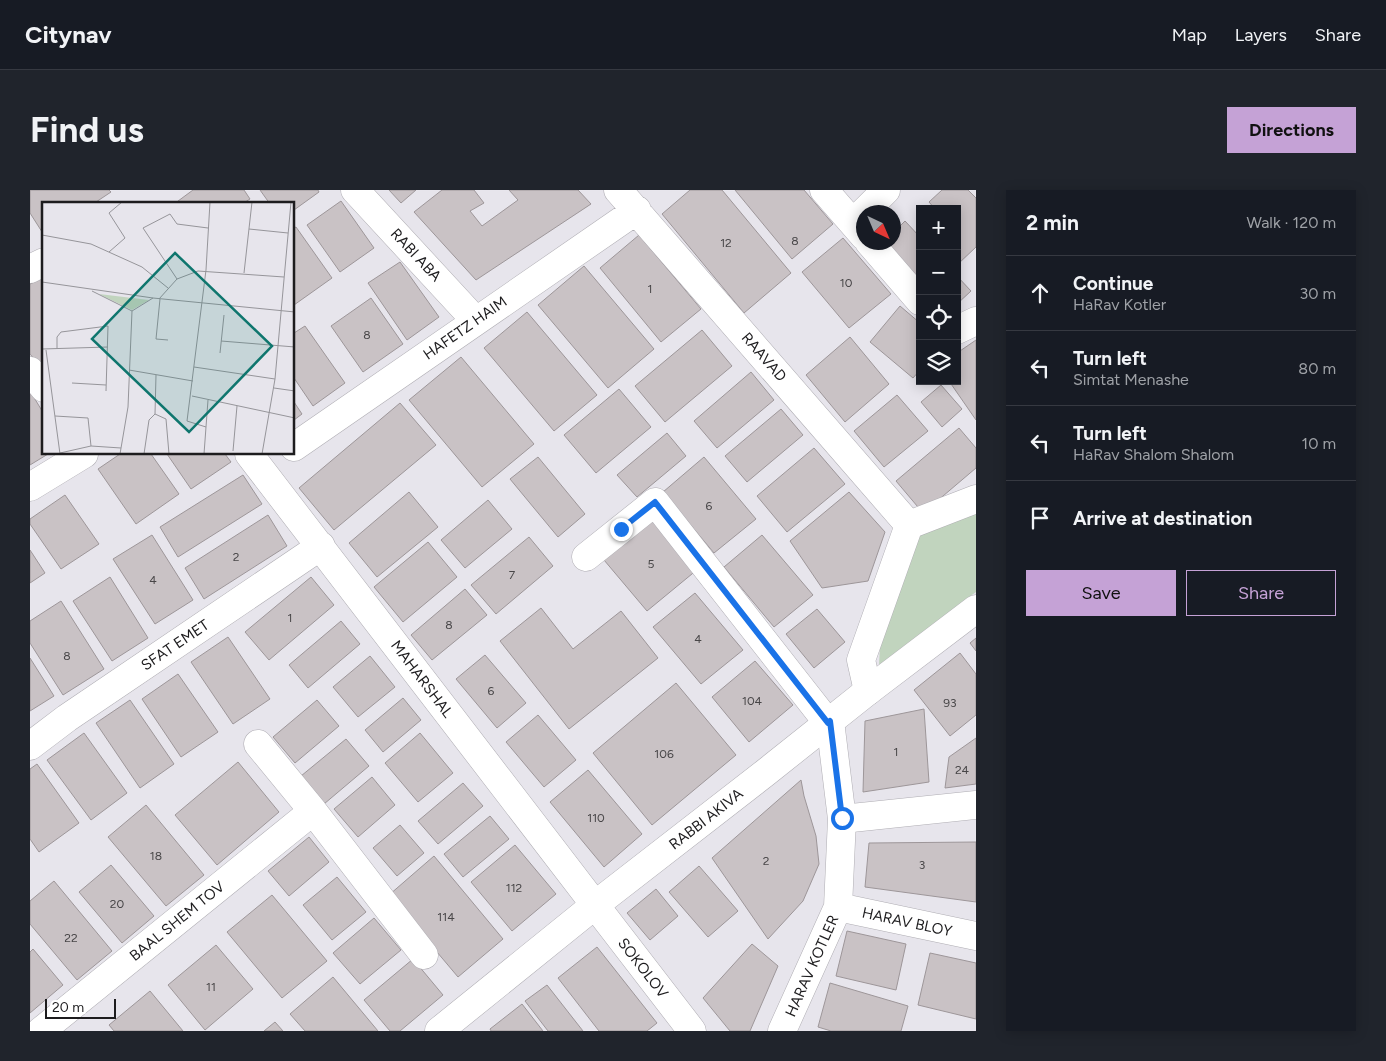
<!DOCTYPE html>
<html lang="en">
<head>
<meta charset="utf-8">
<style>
  :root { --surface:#171b24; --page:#20242c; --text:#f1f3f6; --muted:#9ea1a6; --line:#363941; --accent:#c5a2d6 }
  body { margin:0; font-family:Figtree,sans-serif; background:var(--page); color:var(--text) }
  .controls { position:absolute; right:15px; top:15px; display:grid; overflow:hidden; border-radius:0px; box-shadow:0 2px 12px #0003 }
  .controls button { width:45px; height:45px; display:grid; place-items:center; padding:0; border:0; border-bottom:1px solid var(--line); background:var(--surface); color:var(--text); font:25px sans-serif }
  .compass { position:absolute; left:826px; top:15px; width:45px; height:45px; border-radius:50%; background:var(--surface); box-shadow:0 2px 12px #0003; rotate:136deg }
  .scale { position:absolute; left:15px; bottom:12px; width:71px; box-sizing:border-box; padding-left:5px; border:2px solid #1d1c1e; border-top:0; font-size:14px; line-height:18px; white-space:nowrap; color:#1d1c1e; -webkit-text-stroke:4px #fff; paint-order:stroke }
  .stop { position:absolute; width:15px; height:15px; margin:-11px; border:4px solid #1a73e8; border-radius:50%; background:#fff }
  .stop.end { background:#1a73e8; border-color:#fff; box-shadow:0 1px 5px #0008 }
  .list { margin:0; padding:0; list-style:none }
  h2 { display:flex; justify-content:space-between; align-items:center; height:65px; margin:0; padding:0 20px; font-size:21px }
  h2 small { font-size:16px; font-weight:400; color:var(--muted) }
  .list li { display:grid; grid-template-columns:32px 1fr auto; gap:15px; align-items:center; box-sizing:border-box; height:75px; padding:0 20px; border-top:1px solid var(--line) }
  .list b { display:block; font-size:19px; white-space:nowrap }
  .list p { margin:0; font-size:16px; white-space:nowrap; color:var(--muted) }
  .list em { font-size:16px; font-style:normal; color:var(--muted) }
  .actions { display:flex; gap:10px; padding:15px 20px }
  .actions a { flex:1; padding:11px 0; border:1px solid var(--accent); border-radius:0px; text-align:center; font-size:18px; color:var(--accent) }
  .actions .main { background:var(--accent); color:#111 }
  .icon { flex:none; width:28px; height:28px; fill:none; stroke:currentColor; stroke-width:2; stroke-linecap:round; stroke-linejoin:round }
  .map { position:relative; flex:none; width:946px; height:841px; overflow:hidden; border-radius:0px }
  header { display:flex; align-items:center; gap:30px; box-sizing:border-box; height:70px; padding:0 25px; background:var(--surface); border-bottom:1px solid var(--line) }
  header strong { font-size:24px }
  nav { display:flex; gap:28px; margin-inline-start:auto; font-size:18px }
  .intro { display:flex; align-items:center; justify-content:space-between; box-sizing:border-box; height:120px; padding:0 30px }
  h1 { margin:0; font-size:35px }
  .button { padding:12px 22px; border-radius:0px; background:var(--accent); color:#111; font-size:18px; font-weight:700 }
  main { display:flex; gap:30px; padding:0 30px }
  aside { flex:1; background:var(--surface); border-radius:0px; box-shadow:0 2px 12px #0003 }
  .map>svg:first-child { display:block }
</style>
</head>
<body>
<header>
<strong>Citynav</strong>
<nav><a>Map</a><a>Layers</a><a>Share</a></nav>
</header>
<div class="intro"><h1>Find us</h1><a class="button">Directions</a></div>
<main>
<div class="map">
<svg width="946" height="841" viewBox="0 0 946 841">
  <rect width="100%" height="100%" fill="#e7e5ec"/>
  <path fill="#c1d4be" d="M946,321V402L849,475L850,456L884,344Z"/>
  <path fill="#c9c2c5" stroke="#9d9699" d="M0,0H79L81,2L63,14H14V45L0,23Z
    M163,0H214L220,9L212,14H144Z
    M230,0H288L289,2L264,20V14H240Z
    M359,0H386L371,13Z
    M412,0H444L454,13L440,21L452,36L488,10L479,0H548L561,14L446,90L384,22Z
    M660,0H692L761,83L714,123L632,24Z
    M705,0H774L803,34L762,69Z
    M912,0H938L946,8V57L927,75V19H905L899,12Z
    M311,11L344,58L310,82L277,35Z
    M875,31L890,47V94L853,52H864V42Z
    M266,37L302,88L264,115V38Z
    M609,45L671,119L631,152L570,78Z
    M813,48L861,104L819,138L772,82Z
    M370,72L409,127L377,150L338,93Z
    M554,76L624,159L578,198L508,115Z
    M927,86L941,101L927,114Z
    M12,88L14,90V181L0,164V94Z
    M341,108L373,154L333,182L301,136Z
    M870,116L890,133V180L883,188L840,152Z
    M497,122L567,205L524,241L454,158Z
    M275,136L315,193L283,216L264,188V143Z
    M672,140L702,176L635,232L605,196Z
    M820,147L859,194L815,232L776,185Z
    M946,150V230L919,191H927V163Z
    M431,167L504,254L452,297L379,210Z
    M721,182L744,210L687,258L664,231Z
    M911,195L932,219L912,237L891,212Z
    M589,199L621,237L566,283L534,245Z
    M0,201L14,224V264H18L0,275Z
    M867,205L898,241L854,277L824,241Z
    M264,212L272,224L264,230Z
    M370,213L406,255L304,340L269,298Z
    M751,219L773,245L717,292L695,266Z
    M929,238L946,258V278L893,323L866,291Z
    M637,243L656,266L607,307L587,285Z
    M784,258L815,294L757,342L727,306Z
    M90,264H121L149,304L106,334L68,279Z
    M137,264H195L201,272L161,299Z
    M508,267L555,324L528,347L480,289Z
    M674,267L726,329L684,363L633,302Z
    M213,285L232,314L148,367L130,337Z
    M379,302L408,337L347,387L319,353Z
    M819,302L855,342L838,391L792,398L760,351Z
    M35,305L69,354L31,379L0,334V329Z
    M458,310L482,339L435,378L411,350Z
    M238,325L257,356L174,409L155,378Z
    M625,327L668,379L617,421L574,370Z
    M122,345L163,410L125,434L83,369Z
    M732,345L783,405L744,437L694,377Z
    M499,347L523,376L466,424L441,395Z
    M398,352L427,387L373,432L344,397Z
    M0,360L15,383L0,393Z
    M80,387L118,448L82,471L43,411Z
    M281,387L304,415L239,470L215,442Z
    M435,399L457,425L402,470L381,445Z
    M665,403L713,460L671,494L623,437Z
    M31,411L74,479L33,505L0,453V431Z
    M511,418L543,459L591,421L628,468L539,539L470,451Z
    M787,419L815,452L784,478L756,444Z
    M311,431L330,454L278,498L259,475Z
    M198,447L240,509L203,534L161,472Z
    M946,448V461L940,453Z
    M930,463L946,484V525L920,546L884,500Z
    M455,465L496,513L467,538L426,489Z
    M340,466L365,497L328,527L303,497Z
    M0,468L24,506L0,521Z
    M725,471L763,515L719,552L682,507Z
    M148,484L188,542L151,567L112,509Z
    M646,493L706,565L622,635L563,563Z
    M373,508L391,530L353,562L335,540Z
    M100,510L144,574L110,598L66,533Z
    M287,510L309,536L265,573L243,547Z
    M894,519L899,592L833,602L835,531Z
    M508,525L546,570L514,597L476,552Z
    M54,543L97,603L61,630L17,570Z
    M390,543L423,583L388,612L355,573Z
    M946,548V594L915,598L919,567Z
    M316,549L339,576L294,614L271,586Z
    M208,572L249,622L187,675L145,625Z
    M7,574L49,633L9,662L0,649V579Z
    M558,580L612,644L574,677L520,612Z
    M342,587L365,615L328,647L304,619Z
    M771,590L774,606L786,646L789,674L773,711L738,749L682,668Z
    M433,593L453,616L408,654L388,631Z
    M116,615L174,685L136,716L78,647Z
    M460,626L479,649L433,687L414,664Z
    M370,635L394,663L367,686L343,658Z
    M279,647L299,672L259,706L238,681Z
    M946,652V712L835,697L839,653Z
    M485,655L526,704L482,741L441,692Z
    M404,666L473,749L428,787L359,705Z
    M81,675L124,726L92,753L49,702Z
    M669,676L708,721L678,747L639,702Z
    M307,687L336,722L302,750L273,715Z
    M24,691L82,761L47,790L0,734V711Z
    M626,699L648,726L620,750L597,723Z
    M242,705L297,771L252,808L197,742Z
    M344,728L371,760L330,794L303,763Z
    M817,741L876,754L866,800L806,786Z
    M722,754L748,776L720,841H700L673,808Z
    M186,755L223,799L175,840L138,795Z
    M567,757L627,833L617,841H569L528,788Z
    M3,759L33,795L0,823V762Z
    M900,763L946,773V829L888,815Z
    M383,769L413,805L370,841H360L334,810Z
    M303,787L348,841H275L260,824Z
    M800,793L878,816L871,841H801L788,837Z
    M517,795L553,841H518L495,811Z
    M120,801L153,841H84L79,835Z
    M492,814L513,841H461L460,839Z
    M245,832L253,841H234Z"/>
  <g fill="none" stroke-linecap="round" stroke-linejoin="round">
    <defs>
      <path id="street" d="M325,0L446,131
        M588,0L879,335
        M794,0L834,46
        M834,22L856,0
        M839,52L890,111
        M0,79L14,72
        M927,140L946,131
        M0,181L14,198
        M264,257L607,20
        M219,264L565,715
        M0,297L54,264
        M556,367L625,312L798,533
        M838,501L831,470L879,335L946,309
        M228,554L283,621L394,765
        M0,556L37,528L291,356
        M812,629L946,615
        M808,717L946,746
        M11,841L283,621
        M752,841L808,717L812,629L800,531"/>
      <path id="secondary" d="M565,715L662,841
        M409,841L565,715L735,583L838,501L946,419"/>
    </defs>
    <use href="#street" stroke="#afadb3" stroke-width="29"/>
    <use href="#secondary" stroke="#afadb3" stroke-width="29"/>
    <use href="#street" stroke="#fff" stroke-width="28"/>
    <use href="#secondary" stroke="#fff" stroke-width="28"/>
  </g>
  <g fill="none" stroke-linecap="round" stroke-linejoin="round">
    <path stroke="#1a73e8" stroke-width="6" d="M591,339L625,312L798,533L800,531L812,628"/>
  </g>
  <g text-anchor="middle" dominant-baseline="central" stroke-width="5" stroke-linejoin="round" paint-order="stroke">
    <g font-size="12" fill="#484648">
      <text x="765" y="51">8</text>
      <text x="696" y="53">12</text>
      <text x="816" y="93">10</text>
      <text x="620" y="99">1</text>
      <text x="337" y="145">8</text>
      <text x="679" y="316">6</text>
      <text x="206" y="367">2</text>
      <text x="621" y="374">5</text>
      <text x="482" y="385">7</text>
      <text x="123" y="390">4</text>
      <text x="260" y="428">1</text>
      <text x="419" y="435">8</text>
      <text x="668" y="449">4</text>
      <text x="37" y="466">8</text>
      <text x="461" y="501">6</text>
      <text x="722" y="511">104</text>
      <text x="920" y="513">93</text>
      <text x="866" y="562">1</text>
      <text x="634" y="564">106</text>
      <text x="932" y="580">24</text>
      <text x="566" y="628">110</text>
      <text x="126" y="666">18</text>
      <text x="736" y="671">2</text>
      <text x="892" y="675">3</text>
      <text x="484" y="698">112</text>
      <text x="87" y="714">20</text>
      <text x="416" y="727">114</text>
      <text x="41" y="748">22</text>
      <text x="181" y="797">11</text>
    </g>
    <g font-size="15" fill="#1d1c1e" stroke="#fff">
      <text transform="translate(386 65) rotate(47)">RABI ABA</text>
      <text transform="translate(435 138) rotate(-35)">HAFETZ HAIM</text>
      <text transform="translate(734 167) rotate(49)">RAAVAD</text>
      <text transform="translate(145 455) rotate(-34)">SFAT EMET</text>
      <text transform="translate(392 489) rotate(53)">MAHARSHAL</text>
      <text transform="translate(676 629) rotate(-38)">RABBI AKIVA</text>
      <text transform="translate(147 731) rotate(-39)">BAAL SHEM TOV</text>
      <text transform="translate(877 732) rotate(12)">HARAV BLOY</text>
      <text transform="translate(782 776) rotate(-66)">HARAV KOTLER</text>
      <text transform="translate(613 778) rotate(52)">SOKOLOV</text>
    </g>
  </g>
  <g transform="translate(12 12)">
    <rect width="252" height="252" fill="#e7e5ec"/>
    <path d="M57,92L107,98L90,108Z" fill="#c1d4be"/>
    <path fill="none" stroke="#96959a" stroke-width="1" d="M207,27L246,31M0,33L49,42L100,65L126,86M67,50L83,36L67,11L80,0M202,71L210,0M135,77L101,26L128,12L135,22L166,26M0,80L111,96L253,110M50,89L90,109L111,96M117,97L135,77L156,69L242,75M118,97L114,137L126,138M179,139L253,145M0,147L66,145M15,147V135L19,130L66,124L64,189M4,148L18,252M178,151L182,113M152,165L233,177M87,168L151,179M30,181L64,183M232,186L253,189M150,194L253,216M113,212L124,217L127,252M13,214L46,216L49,244M164,225L145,219L164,68L168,0M191,249L195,204M18,251L49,244L79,246M78,252L86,205L90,109M102,252L107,218L113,212L114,173M162,252L166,198M220,252L233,177L249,0"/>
    <path fill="#0f766e" fill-opacity="0.15" stroke="#0f766e" stroke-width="2.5" d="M133,51L230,144L147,230L50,137Z"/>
    <rect width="252" height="252" fill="none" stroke="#1d1c1e" stroke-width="2.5"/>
  </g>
</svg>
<div class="controls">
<button>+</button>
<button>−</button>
<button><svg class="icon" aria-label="locate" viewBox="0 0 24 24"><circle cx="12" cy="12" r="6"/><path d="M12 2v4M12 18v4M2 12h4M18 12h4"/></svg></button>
<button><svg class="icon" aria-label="layers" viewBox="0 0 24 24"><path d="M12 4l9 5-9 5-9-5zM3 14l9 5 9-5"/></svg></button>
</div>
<svg class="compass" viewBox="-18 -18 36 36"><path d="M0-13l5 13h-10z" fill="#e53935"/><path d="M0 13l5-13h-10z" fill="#9ea1a6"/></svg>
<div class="scale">20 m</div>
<div class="stop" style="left:812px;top:628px"></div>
<div class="stop end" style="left:591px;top:339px"></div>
</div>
<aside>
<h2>2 min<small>Walk · 120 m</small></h2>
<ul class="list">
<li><svg class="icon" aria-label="ahead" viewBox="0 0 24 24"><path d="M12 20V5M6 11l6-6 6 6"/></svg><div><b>Continue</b><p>HaRav Kotler</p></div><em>30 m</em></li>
<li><svg class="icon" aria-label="left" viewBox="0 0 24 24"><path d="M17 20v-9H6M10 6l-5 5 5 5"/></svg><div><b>Turn left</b><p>Simtat Menashe</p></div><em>80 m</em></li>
<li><svg class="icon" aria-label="left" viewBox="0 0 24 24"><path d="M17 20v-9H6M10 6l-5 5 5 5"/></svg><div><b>Turn left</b><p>HaRav Shalom Shalom</p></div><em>10 m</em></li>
<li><svg class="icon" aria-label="arrive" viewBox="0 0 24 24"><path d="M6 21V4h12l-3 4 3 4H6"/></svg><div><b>Arrive at destination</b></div></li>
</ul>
<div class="actions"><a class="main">Save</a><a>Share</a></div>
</aside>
</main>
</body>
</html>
